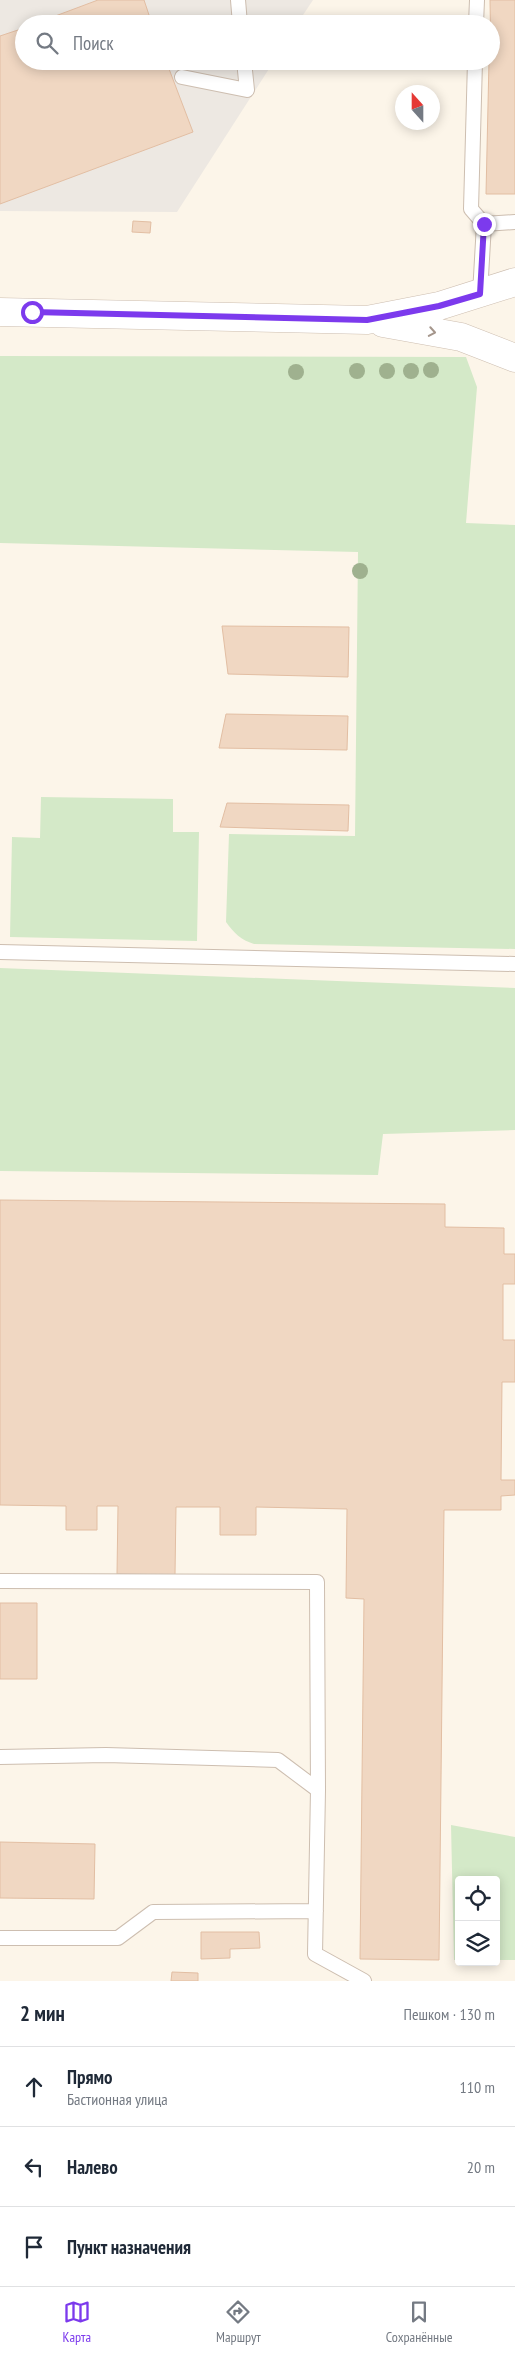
<!DOCTYPE html>
<html lang="ru">
<head>
<meta charset="utf-8">
<style>
  :root { --surface:#fff; --page:#f2f2f3; --text:#1f2937; --muted:#747a83; --line:#e0e1e3; --accent:#7c3aed }
  body { margin:0; font-family:"PT Sans Narrow",sans-serif; background:var(--page); color:var(--text) }
  .controls { position:absolute; right:15px; bottom:15px; display:grid; overflow:hidden; border-radius:5px; box-shadow:0 2px 12px #0003 }
  .controls button { width:45px; height:45px; display:grid; place-items:center; padding:0; border:0; border-bottom:1px solid var(--line); background:var(--surface); color:var(--text); font:25px sans-serif }
  .compass { position:absolute; left:395px; top:85px; width:45px; height:45px; border-radius:50%; background:var(--surface); box-shadow:0 2px 12px #0003; rotate:339deg }
  .stop { position:absolute; width:15px; height:15px; margin:-11px; border:4px solid #7c3aed; border-radius:50%; background:#fff }
  .stop.end { background:#7c3aed; border-color:#fff; box-shadow:0 1px 5px #0008 }
  .list { margin:0; padding:0; list-style:none }
  h2 { display:flex; justify-content:space-between; align-items:center; height:65px; margin:0; padding:0 20px; font-size:21px }
  h2 small { font-size:16px; font-weight:400; color:var(--muted) }
  .list li { display:grid; grid-template-columns:32px 1fr auto; gap:15px; align-items:center; box-sizing:border-box; height:80px; padding:0 20px; border-top:1px solid var(--line) }
  .list b { display:block; font-size:19px; white-space:nowrap }
  .list p { margin:0; font-size:16px; white-space:nowrap; color:var(--muted) }
  .list em { font-size:16px; font-style:normal; color:var(--muted) }
  .icon { flex:none; width:28px; height:28px; fill:none; stroke:currentColor; stroke-width:2; stroke-linecap:round; stroke-linejoin:round }
  .map { position:relative; flex:none; width:515px; height:1981px; overflow:hidden }
  .search { position:absolute; background:var(--surface); box-shadow:0 2px 12px #0003; left:15px; right:15px; top:15px; height:55px; display:flex; align-items:center; gap:12px; box-sizing:border-box; padding:0 18px; border-radius:28px; color:var(--muted); font-size:19px }
  .sheet { height:305px; background:var(--surface) }
  nav { display:flex; justify-content:space-around; align-items:center; box-sizing:border-box; height:70px; border-top:1px solid var(--line); background:var(--surface); font-size:14px; color:var(--muted) }
  nav a { display:grid; justify-items:center; gap:2px }
  nav .on { color:var(--accent) }
  .map>svg:first-child { display:block }
</style>
</head>
<body>
<div class="map">
<svg width="515" height="1981" viewBox="0 0 515 1981">
  <rect width="100%" height="100%" fill="#fcf5e9"/>
  <path fill="#ede8e2" d="M0,0H313L297,24H24V61H274L177,212L0,211Z"/>
  <path fill="#d4e9c8" d="M0,356L466,357L477,387L466,523L515,525V949L254,944C241,940 234,933 226,922L229,834L355,836L358,552L0,543Z
    M41,797L173,799V832H199L197,941L10,937L12,837L40,838Z
    M0,968L515,988V1130L383,1134L378,1175L0,1171Z
    M451,1825L515,1837V1960H496V1880H459V1960H454Z"/>
  <path fill="#f0d7c2" stroke="#e2bea3" d="M98,0H144L152,24H34Z
    M490,0H515V194H486L489,61H491Z
    M24,28V61H166L193,132L0,204V36Z
    M133,221L151,222L150,233L132,232Z
    M222,626L349,627L348,677L228,674Z
    M226,714L348,716L347,750L219,748Z
    M227,803L349,805L348,831L220,827Z
    M0,1200L445,1204V1227L504,1228V1254H515V1284H503V1340H515V1382H502L501,1480H515V1495L501,1496V1510H444L439,1960L360,1959L364,1599L346,1598L347,1509L256,1507V1535H220V1507H176L175,1575L117,1574L118,1506H97V1530H66V1506L0,1505Z
    M0,1603H37V1679H0Z
    M0,1842L95,1844L94,1899L0,1898Z
    M201,1932H259L260,1948L230,1949V1958L201,1959Z
    M172,1972L198,1973V1981H171Z"/>
  <g fill="none" stroke-linecap="round" stroke-linejoin="round">
    <defs>
      <path id="service" d="M238,0L240,24
        M476,24L477,0
        M475,61L471,209L484,224L480,294
        M182,77L247,90L244,61
        M484,224L515,222
        M0,952L515,964
        M0,1581L317,1582L318,1790
        M0,1757L106,1755L278,1760L318,1790L315,1954L364,1981
        M0,1938H118L153,1912L316,1911"/>
      <path id="tertiary" d="M0,312L367,320L439,306L515,282
        M383,323L461,337L515,358"/>
    </defs>
    <use href="#service" stroke="#cdbeb0" stroke-width="16"/>
    <use href="#tertiary" stroke="#cdbeb0" stroke-width="29"/>
    <use href="#service" stroke="#fff" stroke-width="14"/>
    <use href="#tertiary" stroke="#fff" stroke-width="28"/>
  </g>
  <g fill="#9fb18f">
    <circle cx="431" cy="370" r="8"/>
    <circle cx="357" cy="371" r="8"/>
    <circle cx="387" cy="371" r="8"/>
    <circle cx="411" cy="371" r="8"/>
    <circle cx="296" cy="372" r="8"/>
    <circle cx="360" cy="571" r="8"/>
  </g>
  <defs><path id="oneway-chevron" d="M-2-3.5L2.5 0L-2 3.5" fill="none" stroke-width="1.6" stroke-linecap="round" stroke-linejoin="round" transform="scale(1.25)"/></defs>
  <use stroke="#a5968c" href="#oneway-chevron" transform="translate(432 332) rotate(10)"/>
  <g fill="none" stroke-linecap="round" stroke-linejoin="round">
    <path stroke="#7c3aed" stroke-width="6" d="M32,312L367,320L439,306L480,294L484,224"/>
  </g>
</svg>
<div class="controls">
<button><svg class="icon" aria-label="locate" viewBox="0 0 24 24"><circle cx="12" cy="12" r="6"/><path d="M12 2v4M12 18v4M2 12h4M18 12h4"/></svg></button>
<button><svg class="icon" aria-label="layers" viewBox="0 0 24 24"><path d="M12 4l9 5-9 5-9-5zM3 14l9 5 9-5"/></svg></button>
</div>
<svg class="compass" viewBox="-18 -18 36 36"><path d="M0-13l5 13h-10z" fill="#e53935"/><path d="M0 13l5-13h-10z" fill="#747a83"/></svg>
<div class="stop" style="left:32px;top:312px"></div>
<div class="stop end" style="left:484px;top:224px"></div>
<div class="search"><svg class="icon" aria-label="search" viewBox="0 0 24 24"><circle cx="10" cy="10" r="6"/><path d="M15 15l6 6"/></svg>Поиск</div>
</div>
<section class="sheet">
<h2>2 мин<small>Пешком · 130 m</small></h2>
<ul class="list">
<li><svg class="icon" aria-label="ahead" viewBox="0 0 24 24"><path d="M12 20V5M6 11l6-6 6 6"/></svg><div><b>Прямо</b><p>Бастионная улица</p></div><em>110 m</em></li>
<li><svg class="icon" aria-label="left" viewBox="0 0 24 24"><path d="M17 20v-9H6M10 6l-5 5 5 5"/></svg><div><b>Налево</b></div><em>20 m</em></li>
<li><svg class="icon" aria-label="arrive" viewBox="0 0 24 24"><path d="M6 21V4h12l-3 4 3 4H6"/></svg><div><b>Пункт назначения</b></div></li>
</ul>
</section>
<nav>
<a class="on"><svg class="icon" aria-label="map" viewBox="0 0 24 24"><path d="M3 6l6-2 6 2 6-2v14l-6 2-6-2-6 2zM9 4v14M15 6v14"/></svg>Карта</a>
<a><svg class="icon" aria-label="directions" viewBox="0 0 24 24"><path d="M12 3l9 9-9 9-9-9zM9 14v-3h6M13 9l2 2-2 2"/></svg>Маршрут</a>
<a><svg class="icon" aria-label="saved" viewBox="0 0 24 24"><path d="M7 4h10v16l-5-4-5 4z"/></svg>Сохранённые</a>
</nav>
</body>
</html>
